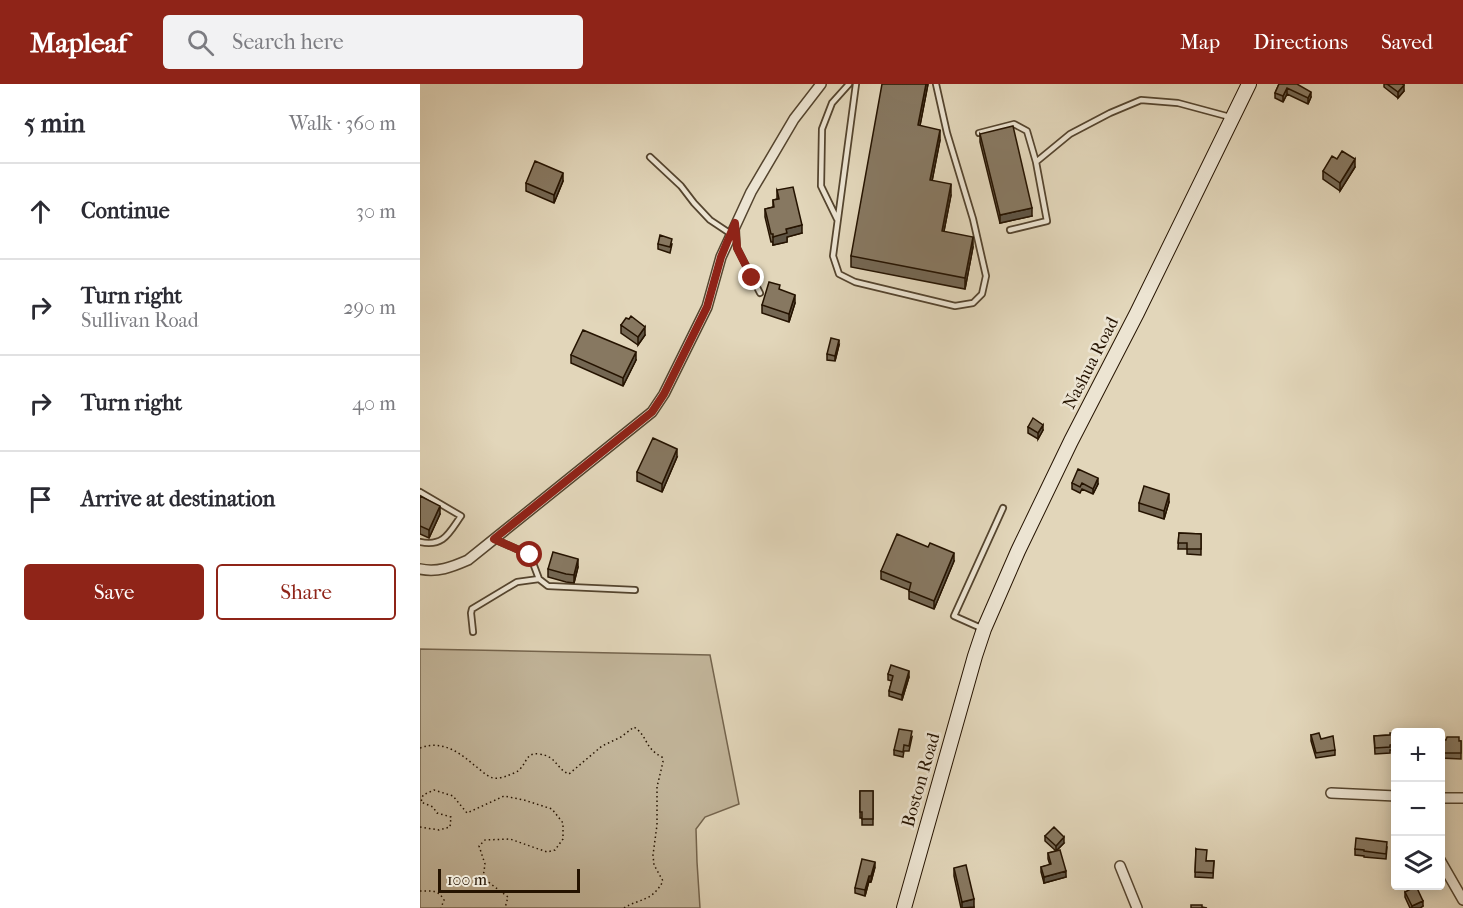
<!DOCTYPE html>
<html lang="en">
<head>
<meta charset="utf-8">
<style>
  :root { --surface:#fff; --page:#f2f2f3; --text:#2b2b33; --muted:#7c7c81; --line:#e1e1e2; --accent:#8f2418 }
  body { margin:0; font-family:"IM FELL French Canon",serif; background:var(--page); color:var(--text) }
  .controls { position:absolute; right:18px; bottom:18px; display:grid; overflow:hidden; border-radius:6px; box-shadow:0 3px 15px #0003 }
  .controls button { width:54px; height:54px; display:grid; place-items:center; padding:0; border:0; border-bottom:2px solid var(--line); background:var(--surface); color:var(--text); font:30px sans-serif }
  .scale { position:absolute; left:18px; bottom:15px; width:142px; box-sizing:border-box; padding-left:6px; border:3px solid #251300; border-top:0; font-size:16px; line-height:21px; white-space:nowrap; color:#251300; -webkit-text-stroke:4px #ece4d2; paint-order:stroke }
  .stop { position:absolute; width:18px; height:18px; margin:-14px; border:4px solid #8f2418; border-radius:50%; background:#fff }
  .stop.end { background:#8f2418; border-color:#fff; box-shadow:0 2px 6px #0008 }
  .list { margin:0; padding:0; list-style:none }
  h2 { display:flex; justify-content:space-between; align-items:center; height:78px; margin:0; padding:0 24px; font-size:26px }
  h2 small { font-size:20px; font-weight:400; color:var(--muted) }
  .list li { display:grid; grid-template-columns:39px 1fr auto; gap:18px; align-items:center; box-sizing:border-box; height:96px; padding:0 24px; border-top:2px solid var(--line) }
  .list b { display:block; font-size:22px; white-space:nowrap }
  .list p { margin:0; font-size:20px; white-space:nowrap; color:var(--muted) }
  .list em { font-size:20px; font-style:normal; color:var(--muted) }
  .actions { display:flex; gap:12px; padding:18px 24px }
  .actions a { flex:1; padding:14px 0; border:2px solid var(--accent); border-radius:6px; text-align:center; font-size:21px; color:var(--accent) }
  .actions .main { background:var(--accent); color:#fff }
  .icon { flex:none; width:33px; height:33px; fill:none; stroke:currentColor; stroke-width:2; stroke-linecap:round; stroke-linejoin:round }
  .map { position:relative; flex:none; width:1043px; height:824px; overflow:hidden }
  header { display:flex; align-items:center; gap:36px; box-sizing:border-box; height:84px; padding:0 30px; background:var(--accent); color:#fff }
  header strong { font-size:28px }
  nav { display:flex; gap:33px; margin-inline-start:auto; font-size:21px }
  .search { width:420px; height:54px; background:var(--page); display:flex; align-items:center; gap:15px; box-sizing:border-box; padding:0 21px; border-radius:6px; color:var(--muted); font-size:22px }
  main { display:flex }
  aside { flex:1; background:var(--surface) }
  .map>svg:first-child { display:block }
</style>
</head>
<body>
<header>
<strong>Mapleaf</strong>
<div class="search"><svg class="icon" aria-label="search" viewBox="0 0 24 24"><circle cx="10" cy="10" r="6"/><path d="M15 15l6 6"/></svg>Search here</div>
<nav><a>Map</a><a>Directions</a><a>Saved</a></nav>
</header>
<main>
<aside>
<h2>5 min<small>Walk · 360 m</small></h2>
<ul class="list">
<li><svg class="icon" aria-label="ahead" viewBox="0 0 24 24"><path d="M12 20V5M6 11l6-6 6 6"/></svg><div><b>Continue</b></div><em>30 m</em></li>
<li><svg class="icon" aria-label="right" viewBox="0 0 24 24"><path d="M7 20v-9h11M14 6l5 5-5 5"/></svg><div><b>Turn right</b><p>Sullivan Road</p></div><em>290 m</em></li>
<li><svg class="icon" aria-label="right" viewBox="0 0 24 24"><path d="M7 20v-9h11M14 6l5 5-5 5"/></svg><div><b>Turn right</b></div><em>40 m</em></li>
<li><svg class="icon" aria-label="arrive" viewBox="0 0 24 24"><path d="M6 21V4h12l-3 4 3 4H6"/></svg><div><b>Arrive at destination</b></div></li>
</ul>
<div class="actions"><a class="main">Save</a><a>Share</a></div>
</aside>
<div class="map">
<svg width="1043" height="824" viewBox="0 0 1043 824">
  <rect width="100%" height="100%" fill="#e2d6ba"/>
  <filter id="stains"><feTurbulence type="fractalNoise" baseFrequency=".00333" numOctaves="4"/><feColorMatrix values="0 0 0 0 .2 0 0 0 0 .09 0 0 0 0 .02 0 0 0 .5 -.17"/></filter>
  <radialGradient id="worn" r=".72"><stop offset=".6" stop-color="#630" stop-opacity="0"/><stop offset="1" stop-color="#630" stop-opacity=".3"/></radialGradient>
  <path fill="#c2b59a" stroke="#74644d" stroke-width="1.5" d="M0,565L290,571L319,720L285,733L276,745L277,778L280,824H0Z"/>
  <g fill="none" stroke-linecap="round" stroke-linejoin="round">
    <defs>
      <path id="service" d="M436,0L413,172L419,190L435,198L535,222L553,219L562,210L566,192L553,135L527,49L516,0
        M559,49L594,40L607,47L616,78
        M230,73L261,102L274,119L290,136L311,150
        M417,135L401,102L402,45L412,19L429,0
        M316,145L317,164L340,209
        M590,146L627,137L616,78L650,50L690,29L721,16L758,19L810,33
        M0,408L41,432C29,449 24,463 0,458
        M74,455L110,471L119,495L128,502L215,506
        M561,544L534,532L583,424
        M53,548L51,529L52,525L97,498L119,495"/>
      <path id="minor" d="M0,485C17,489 32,483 48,476L232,328L244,310L287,223L301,173L331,108L374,35L401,0
        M911,709L976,712
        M1020,714H1043
        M1020,776L1043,816
        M700,782L717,824"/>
      <path id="secondary" d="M484,824L555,572L564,545L598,467L651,357L717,229L829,0"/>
    </defs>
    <use href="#service" stroke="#54442e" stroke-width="8"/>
    <use href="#minor" stroke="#54442e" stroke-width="12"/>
    <use href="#secondary" stroke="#251300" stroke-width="16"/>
    <path stroke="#251300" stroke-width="1.5" stroke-dasharray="1.5 3" stroke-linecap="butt" d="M0,664C21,656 38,667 54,681C60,685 66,692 73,694C78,695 83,693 87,692C91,690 96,689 99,686C107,679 106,668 119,670C137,672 136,685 149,690L182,662L201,653L214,643C228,652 224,664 242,673L243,678L237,703V741L233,771L234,781L243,797C232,818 220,814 204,824
      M0,743L19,746L30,743L31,733L17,729L13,723L1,718L3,711L14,706L33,712L47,729L84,712L104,716L132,725L143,739V755L135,766L127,768L90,755L65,756L59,762L65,780L63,794L88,813L85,824
      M0,807H13L20,810L24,816L21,824"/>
    <use href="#service" stroke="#ece4d2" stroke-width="4.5"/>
    <use href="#minor" stroke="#ece4d2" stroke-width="9"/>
    <use href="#secondary" stroke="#ece4d2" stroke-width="14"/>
  </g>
  <path fill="#746753" stroke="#251300" stroke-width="1.5" d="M508,0L500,41L520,56L512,97L531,111L524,147L553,163L545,205L431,183V172Z
    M859,0L891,13L888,20L867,10L863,18L855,14V9Z
    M964,0H982L984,7L978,14L964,3Z
    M560,50L612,132L580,139L560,58Z
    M917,75L935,83L920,107L903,95V87Z
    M143,97L134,119L106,107V99Z
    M357,106L382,149L367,153V158L353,161V158H351L345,133V125L353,123V116L357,115Z
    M238,160H252L250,169L238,165Z
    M375,219L369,238L342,229V221Z
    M201,241L225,251L218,261L201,249Z
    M419,261L415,277L407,276V270Z
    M151,271L216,276L203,302L151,279Z
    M608,343L623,346L618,355L608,349Z
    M257,373L242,408L217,397V388Z
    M652,399L678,400L673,410L662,405L660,409L652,405Z
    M0,412L20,430L9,454L0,450Z
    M749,418L744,435L719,427V419Z
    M759,449L781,450V471L767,470V465H758Z
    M534,477L514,525L489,515V506L461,495V487Z
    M158,483L154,499L146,498L128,493V485Z
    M468,590L489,593L482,616L469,612V607L472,597L468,596Z
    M975,649V666H970V669L955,670L954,652L970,651Z
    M891,651L901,655L915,666V671L896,674L891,657Z
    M492,653L489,667H484L483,673L474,671V666Z
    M1020,656L1041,657V675L1020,674Z
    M440,707H453V741H442V734H440Z
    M625,752L644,759L636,767L646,793L624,799L621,788V783L630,781L628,775V769L636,767L625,757Z
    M967,763L966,775L944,773V772L935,771V765Z
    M776,765L786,777H794L793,794L775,793Z
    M455,783L451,798L449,797L445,812L435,809V804Z
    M534,784L554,823L541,824L534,792Z
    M985,808L1003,822L1000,824H990L985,813Z"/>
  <path fill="#5e5444" stroke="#251300" stroke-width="1.5" d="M506,0H508L498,52V41Z
    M984,1V7L978,14V8Z
    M867,4V10L863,18V12Z
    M891,8V13L888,20V14Z
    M520,46V56L510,107V96Z
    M935,75V83L920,107V99Z
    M143,89V97L134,119V111Z
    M531,100V111L522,157V147Z
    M612,124V132L580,139V131Z
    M382,141V149L367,153V158L353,161V153L366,145Z
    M553,153V163L545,205V194Z
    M375,211V219L369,238V230Z
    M225,243V251L218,261V253Z
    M419,256V261L415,277V272Z
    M216,268V276L203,302V294Z
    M623,341V346L618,355V349Z
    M257,365V373L242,408V400Z
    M678,394V400L673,410V405Z
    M749,410V418L744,435V427Z
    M20,422V430L9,454V446Z
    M534,469V477L514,525V517Z
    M158,475V483L154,499V491Z
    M489,587V593L482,616V611Z
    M644,753V759L636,767V762Z
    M455,778V783L451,798V792Z
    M646,787V793L624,799V793Z
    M449,792V797L445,812V806Z
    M554,815V823L542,824V818Z
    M1003,817V822L1000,824H992V822Z"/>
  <path fill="#877861" stroke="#251300" stroke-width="1.5" d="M462,0H506L498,41L520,46L510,96L531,100L522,147L553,153L545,194L431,172Z
    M859,0H877L891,8L888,14L867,4L863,12L855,9Z
    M967,0H982L984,1L978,8Z
    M593,42L612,124L580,131L560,50Z
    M922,67L935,75L920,99L903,87L912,72L917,75Z
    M115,77L143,89L134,111L106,99Z
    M373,103L382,141L366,145L367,149L353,153V150H351L345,125L354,123L353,116L359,115L357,106Z
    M240,151L252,155L250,163L238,160Z
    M349,198L360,201L359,205L375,211L369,230L342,221Z
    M211,232L225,243L218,253L201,241L206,234L209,235Z
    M163,246L216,268L203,294L151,271Z
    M411,254L419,256L415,272L407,270Z
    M613,334L623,341L618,349L608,343Z
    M233,354L257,365L242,400L217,388Z
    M658,385L678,394L673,405L662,399L660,403L652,399Z
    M724,402L749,410L744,427L719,419Z
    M0,412L20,422L9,446L0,442Z
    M759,449L781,450V465H767V459H758Z
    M477,450L508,463L510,459L534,469L514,517L489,507L491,499L461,487Z
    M133,468L158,475L154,491L146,490L128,485Z
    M471,581L489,587L482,611L469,607L473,592L468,590Z
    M479,645L492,647L489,662L484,661L483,668L474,666Z
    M899,649L901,655L913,652L915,666L896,669L891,651Z
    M970,649H975V660L970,661V663L955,664L954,652L970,651Z
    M1027,653H1039V657H1041V669H1020V656H1026Z
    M440,707H453V735H442V728H440Z
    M634,743L644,753L636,762L625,752Z
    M936,754L967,758L966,770L944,767V766L935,765Z
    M776,765L787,766L786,777H794L793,789L775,788Z
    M640,766L646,787L624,793L621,783L631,780L628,769Z
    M442,775L455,778L451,792H449L445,806L435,804Z
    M546,781L554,815L542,818L534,784Z
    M996,802L1003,817L992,822L985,808Z
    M771,821H782V823L787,824H771Z"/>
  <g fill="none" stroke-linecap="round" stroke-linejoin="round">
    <path stroke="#8f2418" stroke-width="8" d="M110,471L74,455L232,328L244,310L287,223L301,173L315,139L317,164L332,194"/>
  </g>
  <g text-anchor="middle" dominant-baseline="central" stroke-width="5" stroke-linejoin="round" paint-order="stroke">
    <g font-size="18" fill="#251300" stroke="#ece4d2">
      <text transform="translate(671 279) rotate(-63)">Nashua Road</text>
      <text transform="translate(501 696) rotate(-74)">Boston Road</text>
    </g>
  </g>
  <rect width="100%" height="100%" filter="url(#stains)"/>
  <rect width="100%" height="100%" fill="url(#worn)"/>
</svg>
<div class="controls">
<button>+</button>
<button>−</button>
<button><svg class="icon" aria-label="layers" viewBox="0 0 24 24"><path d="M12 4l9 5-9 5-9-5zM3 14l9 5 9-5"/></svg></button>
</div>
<div class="scale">100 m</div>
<div class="stop" style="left:110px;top:471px"></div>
<div class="stop end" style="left:332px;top:194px"></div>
</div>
</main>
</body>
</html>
